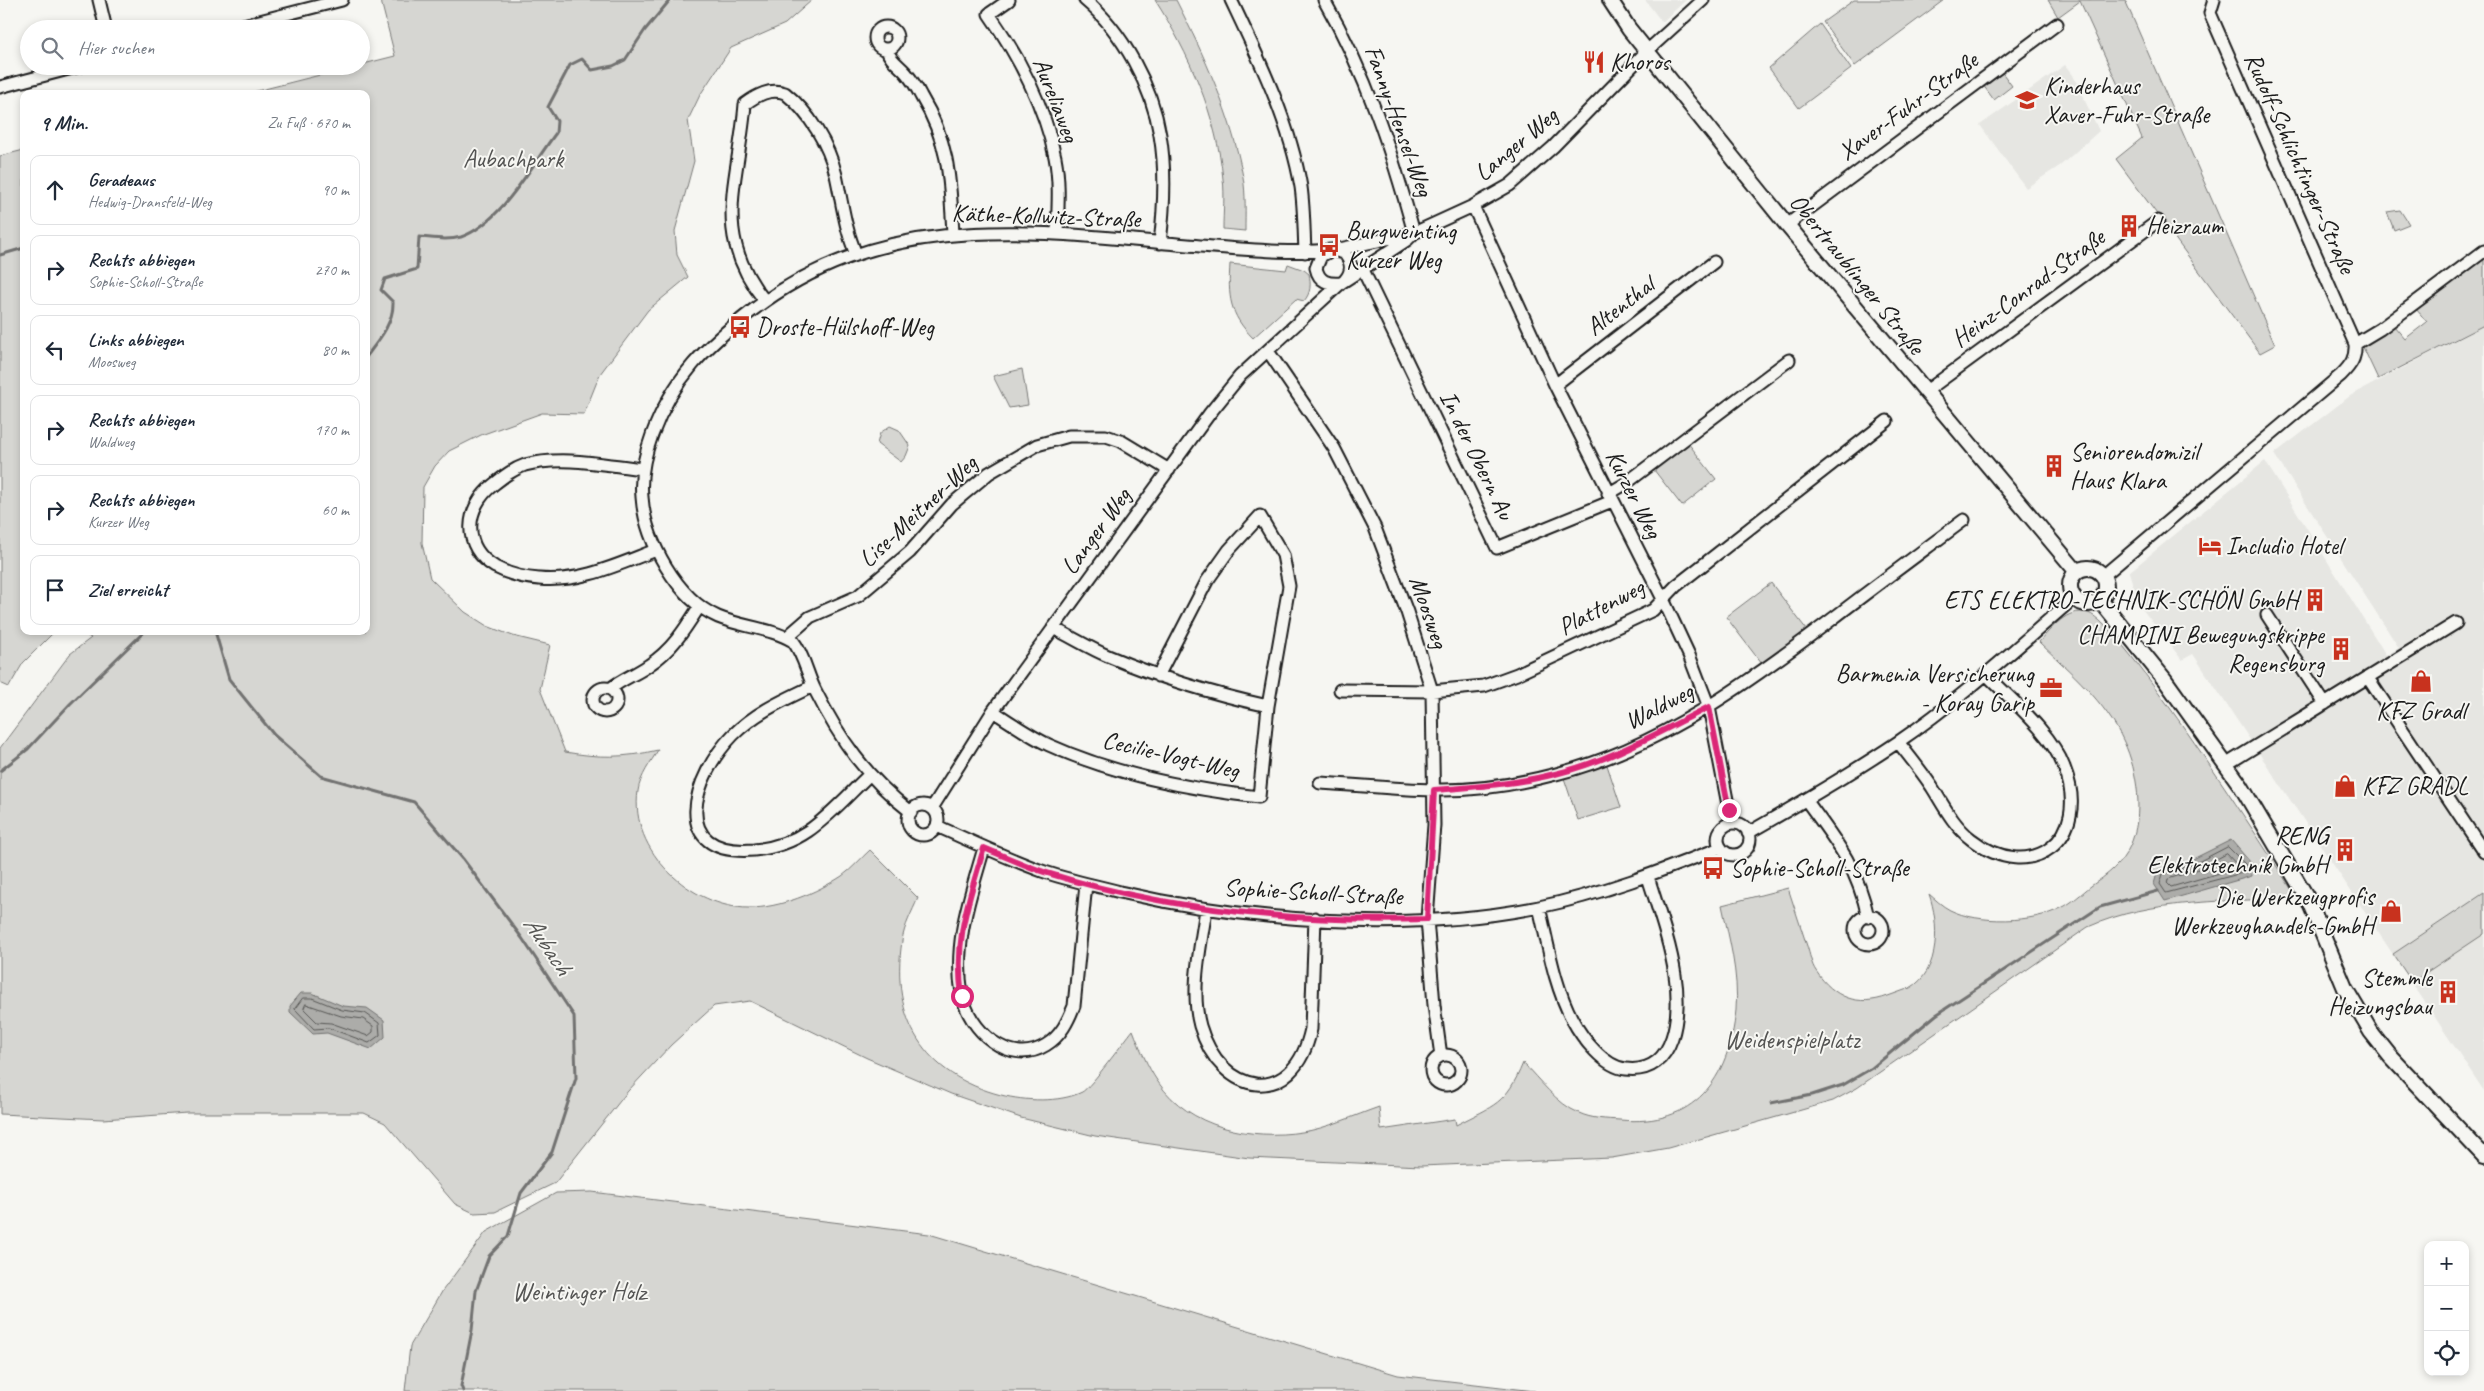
<!DOCTYPE html>
<html lang="de">
<head>
<meta charset="utf-8">
<style>
  :root { --surface:#fff; --page:#f2f2f3; --text:#1f2937; --muted:#747a83; --line:#e0e1e3 }
  body { margin:0; font-family:Caveat,sans-serif; background:var(--page); color:var(--text) }
  .controls { position:absolute; right:15px; bottom:15px; display:grid; overflow:hidden; border-radius:10px; box-shadow:0 2px 8px #0003 }
  .controls button { width:45px; height:45px; display:grid; place-items:center; padding:0; border:0; border-bottom:1px solid var(--line); background:var(--surface); color:var(--text); font:25px sans-serif }
  .stop { position:absolute; width:15px; height:15px; margin:-11px; border:4px solid #db2777; border-radius:50%; background:#fff }
  .stop.end { background:#db2777; border-color:#fff; box-shadow:0 1px 5px #0008 }
  .list { margin:0; padding:0; list-style:none }
  h2 { display:flex; justify-content:space-between; align-items:center; height:65px; margin:0; padding:0 20px; font-size:21px }
  h2 small { font-size:16px; font-weight:400; color:var(--muted) }
  .list li { display:grid; grid-template-columns:32px 1fr auto; gap:15px; align-items:center; box-sizing:border-box; height:70px; margin:0 10px 10px; padding:0 10px; border:1px solid var(--line); border-radius:10px }
  .list b { display:block; font-size:19px; white-space:nowrap }
  .list p { margin:0; font-size:16px; white-space:nowrap; color:var(--muted) }
  .list em { font-size:16px; font-style:normal; color:var(--muted) }
  .icon { flex:none; width:28px; height:28px; fill:none; stroke:currentColor; stroke-width:2; stroke-linecap:round; stroke-linejoin:round }
  .map { position:relative; flex:none; width:2484px; height:1391px; overflow:hidden }
  .search { position:absolute; background:var(--surface); box-shadow:0 2px 8px #0003; left:20px; top:20px; width:350px; height:55px; display:flex; align-items:center; gap:12px; box-sizing:border-box; padding:0 18px; border-radius:28px; color:var(--muted); font-size:19px }
  .panel { position:absolute; background:var(--surface); box-shadow:0 2px 8px #0003; left:20px; top:90px; width:350px; height:545px; border-radius:10px }
  .map>svg:first-child { display:block }
</style>
</head>
<body>
<div class="map">
<svg width="2484" height="1391" viewBox="0 0 2484 1391">
  <rect width="100%" height="100%" fill="#f6f6f2"/>
  <filter id="ink" filterUnits="userSpaceOnUse"><feTurbulence type="fractalNoise" baseFrequency=".02" numOctaves="2"/><feDisplacementMap in="SourceGraphic" scale="10" xChannelSelector="R" yChannelSelector="G"/><feConvolveMatrix kernelMatrix="1 2 1 2 8 2 1 2 1" color-interpolation-filters="sRGB"/></filter>
  <g filter="url(#ink)">
    <path fill="#e6e6e2" d="M1645,0H1686L1662,22Z
      M2065,65L2073,75L2099,131L2061,165L2026,188L1980,125Z
      M2484,325V1091L2193,654L2182,660L2139,605L2129,572L2265,461L2386,655L2399,648L2274,454L2350,396Z"/>
    <path fill="#d6d6d2" stroke="#797977" d="M384,0H812L785,24L731,48L700,95L688,120L694,161L675,231L677,255L688,277L648,310L600,374L584,414L542,413L481,435L449,451L435,466L423,487L422,543L430,578L465,612L487,626L513,636L550,645L540,689L565,752C599,758 624,758 658,750C651,762 640,776 638,791C629,851 692,908 749,908C780,908 816,893 842,876C852,869 861,858 870,850L918,898C912,912 904,926 902,941C890,1019 924,1075 1001,1095C1025,1101 1059,1103 1082,1092C1090,1088 1125,1040 1133,1030C1140,1048 1147,1066 1158,1082C1189,1128 1251,1140 1302,1132C1325,1129 1356,1115 1379,1107L1381,1130L1455,1119L1456,1125C1494,1105 1506,1105 1523,1063C1539,1079 1557,1104 1579,1113C1592,1119 1606,1119 1620,1120C1694,1127 1729,1080 1736,1010C1739,974 1729,939 1722,905L1788,888C1794,907 1801,927 1807,946C1810,954 1811,964 1816,971C1834,998 1858,1007 1888,996C1895,993 1903,991 1910,988C1941,971 1939,922 1929,894C1935,899 1942,906 1950,910C1978,924 2033,923 2061,908C2072,903 2082,893 2091,886C2107,875 2122,864 2130,846C2144,815 2138,772 2124,742C2106,702 2070,672 2039,642C2051,629 2067,607 2088,613C2120,621 2270,856 2297,898C2227,902 2153,898 2088,927L1857,1088L1833,1101L1668,1148L1612,1158L1421,1166L1249,1158L1095,1136L1021,1118L951,1094L867,1058L750,1001L714,1006L671,1045L628,1091L555,1183L495,1212L474,1213L455,1204L385,1123L364,1113H187L103,1119L0,1114V748L70,654L91,638L80,631H366V94H245L395,56L381,1Z
      M1155,0H1176C1204,55 1232,116 1243,177C1246,194 1245,213 1245,231L1223,229C1223,212 1225,195 1223,179C1217,116 1189,53 1155,0Z
      M1854,0H1944L1855,66L1823,22Z
      M2048,0H2125L2275,345L2260,353L2116,159L2142,138L2080,1L2058,17Z
      M1820,24L1851,69L1799,108L1769,68Z
      M2001,71L2012,86L1994,100L1983,85Z
      M24,150V631H55L23,663L9,687L0,683V156Z
      M2400,210L2409,224L2394,230L2387,212Z
      M2484,257V325L2378,379L2363,347L2394,326L2405,339L2427,322L2416,309Z
      M1230,264L1286,270L1288,264L1304,270L1309,274C1311,284 1311,293 1304,301L1296,299L1253,338C1229,314 1228,296 1230,264Z
      M1022,369L1028,405L1009,408L993,376Z
      M890,426L899,430L910,446L906,456L901,462L877,444L880,433Z
      M1688,443L1716,479L1682,506L1654,470Z
      M1771,583L1807,630L1762,664L1726,617Z
      M1607,765L1621,807L1578,820L1564,778Z
      M2484,893V934L2412,982L2393,954Z
      M592,1192L929,1234L1398,1375L1535,1391H405L410,1346L443,1290L486,1232L556,1193Z"/>
    <path fill="#acaca9" stroke="#727271" d="M2231,840L2251,863L2252,876L2165,901L2154,884L2158,870L2191,860Z
      M301,993H312L343,1006L367,1008L384,1020L385,1037L371,1049L327,1033L313,1034L290,1012V1006Z"/>
    <g fill="none" stroke-linecap="round" stroke-linejoin="round">
      <path stroke="#565654" stroke-width="1" d="M2228,847L2246,865V872L2166,893L2160,884L2163,874L2194,864Z
        M2227,854L2237,865V868L2171,887L2167,883L2168,879L2196,870Z
        M303,998H312L342,1010L365,1013L379,1023L380,1035L369,1043L329,1028L314,1029L295,1009Z
        M306,1004L341,1016L363,1019L373,1026V1032L368,1036L331,1023L317,1022L304,1009Z"/>
      <path stroke="#727271" stroke-width="3" d="M0,255L24,248
        M366,357C378,341 394,323 393,302L381,290L385,279L417,269L419,237C433,238 447,241 461,237C501,223 531,166 556,133L557,121L548,107L570,65L582,59L592,70L613,66L625,60L645,30L670,0
        M215,631L229,679L274,735L321,776L414,802L463,859L522,938L574,1016L576,1078L552,1152L521,1193L508,1236L489,1256L476,1291L472,1330L461,1386L463,1391
        M0,771L28,749L70,704L145,631
        M1771,1103L1812,1095L1843,1085L1872,1068L1936,1015L2100,907L2158,891"/>
      <defs>
        <path id="minor" d="M99,0L106,29
          M1009,0L989,14C1018,55 1045,107 1055,157C1060,182 1058,208 1057,233
          M1085,0C1123,32 1152,86 1160,135C1166,169 1164,209 1160,243
          M1231,0C1259,59 1290,122 1301,187C1304,208 1304,231 1305,252
          M1324,0C1366,73 1392,152 1414,233
          M875 38a11 11 0 1 1 22 0a11 11 0 1 1-22 0Z
          M228,29L342,0
          M887,50C890,60 899,65 906,73C912,80 917,88 921,96C950,144 950,180 953,234
          M0,87L80,66
          M1473,206L1555,385L1663,599L1689,655L1709,707L1729,810
          M1787,225L2057,24
          M1335,250L1414,233
          M1363,270L1497,548L1612,501
          M1345,280C1353,271 1352,262 1344,253L1332,250L1321,256L1316,268C1319,282 1328,284 1341,283L1407,240L1414,233L1473,206L1510,185L1553,147L1647,51L1703,0
          M765,301C710,233 739,182 745,104C757,95 770,88 785,93C809,112 829,145 836,175C842,202 845,229 856,254
          M2355,344L2380,329L2484,251
          M1268,351L1334,448L1375,528L1407,612L1432,691L1434,825L1427,919L1434,1005L1441,1056
          M1555,385L1714,262
          M1925,392L2158,221
          M643,469C605,465 563,455 525,465C513,469 503,477 493,485C465,507 461,547 495,567C508,574 524,578 539,579C580,583 619,564 656,550
          M1608,494L1625,484L1789,360
          M2103,576L2341,375C2351,365 2356,358 2355,344L2210,13L2214,0
          M2267,615L2325,704
          M1053,628C1072,637 1089,648 1108,656C1160,678 1213,694 1268,706
          M787,637L810,617L858,596L910,552L952,504L989,473L1037,445L1069,436H1106L1121,441L1169,470
          M2368,678L2484,852
          M813,686C784,700 756,712 733,735C693,776 667,857 754,850C773,848 792,842 808,831C830,816 849,794 869,775
          M593 700a12 12 0 1 1 24 0a12 12 0 1 1-24 0Z
          M610,689C622,679 637,674 649,665C672,650 685,629 699,607
          M1340,690L1432,691L1484,686L1517,674L1653,610L1676,586L1887,421
          M993,711C1011,723 1030,736 1049,745C1115,775 1188,789 1259,797L1268,706L1289,586L1283,555L1260,516L1229,550L1207,581L1158,676
          M1898,742C1910,757 1922,772 1932,787C1944,806 1953,825 1971,839C2031,886 2093,839 2064,767C2051,732 2011,700 1986,674
          M2227,764L2456,623
          M1320,783C1357,785 1395,789 1433,790C1473,791 1518,784 1556,774C1659,748 1748,683 1831,620C1875,586 1920,553 1964,520
          M1806,800C1836,841 1857,866 1868,917
          M908 820a15 15 0 1 1 30 0a15 15 0 1 1-30 0Z
          M932,808L993,711L1210,413L1240,376L1341,283
          M911,812C866,777 840,740 815,690C807,674 804,655 793,641C771,628 742,627 718,617C677,599 645,540 642,497C640,477 645,454 652,435C673,378 706,346 753,310C890,205 1042,233 1200,246C1244,249 1288,254 1332,250
          M1718 839a16 16 0 1 1 32 0a16 16 0 1 1-32 0Z
          M937,826C972,842 1006,858 1042,871C1067,880 1094,885 1120,892C1249,922 1409,933 1539,907C1602,894 1661,871 1720,848
          M1748,833C1799,804 1849,775 1898,742C1960,700 2017,647 2074,598
          M984,848C970,897 953,943 962,994C968,1029 1009,1068 1046,1045C1061,1036 1068,1021 1074,1006L1086,884
          M1539,907C1548,944 1554,985 1572,1019C1582,1038 1604,1067 1626,1069C1677,1075 1681,1012 1675,975C1670,942 1658,909 1648,877
          M1206,909C1201,945 1190,990 1200,1026C1221,1097 1294,1109 1311,1029L1315,918
          M1855 930a14 14 0 1 1 28 0a14 14 0 1 1-28 0Z
          M1431 1070a15 15 0 1 1 30 0a15 15 0 1 1-30 0Z"/>
        <path id="tertiary" d="M1610,0L1629,29L1787,225L2077,572
          M2070 586a18 18 0 1 1 36 0a18 18 0 1 1-36 0Z
          M2100,600L2165,680L2241,786L2309,901L2345,988L2371,1032L2390,1056L2484,1156"/>
      </defs>
      <use href="#minor" stroke="#1c1c1c" stroke-width="15"/>
      <use href="#tertiary" stroke="#1c1c1c" stroke-width="18"/>
      <use href="#minor" stroke="#f6f6f2" stroke-width="11"/>
      <use href="#tertiary" stroke="#f6f6f2" stroke-width="14"/>
    </g>
  </g>
  <g fill="none" stroke-linecap="round" stroke-linejoin="round" filter="url(#ink)">
    <path stroke="#db2777" stroke-width="6" d="M962,996C954,938 968,903 984,848C1004,856 1024,865 1044,872C1168,911 1298,923 1427,919L1434,790C1475,787 1516,784 1555,774C1610,761 1659,732 1709,707L1729,810"/>
  </g>
  <defs>
    <symbol id="restaurant-bare" viewBox="-9 -9 18 18"><path d="M-5-6h1v4h1v-4h1v4h1v-4h1v5L-1.5 .5V6h-2V.5L-5-1ZM5-6V6H3V1.5H1.5Q1.5-4 5-6Z" fill="#c8321e" stroke="#f6f6f2" stroke-width="2.5" paint-order="stroke"/></symbol>
    <symbol id="school-bare" viewBox="-9 -9 18 18"><path d="M0-5L7-2L0 1L-7-2ZM-4 1L0 2.5L4 1V4Q0 6-4 4Z" fill="#c8321e" stroke="#f6f6f2" stroke-width="2.5" paint-order="stroke"/></symbol>
    <symbol id="building-bare" viewBox="-9 -9 18 18"><path d="M-4-6H4V6H1V3H-1V6H-4ZM-2.5-4.3h1.7v1.8h-1.7ZM.8-4.3h1.7v1.8H.8ZM-2.5-1h1.7V.8h-1.7ZM.8-1h1.7V.8H.8Z" fill="#c8321e" stroke="#f6f6f2" stroke-width="2.5" paint-order="stroke"/></symbol>
    <symbol id="bus-bare" viewBox="-9 -9 18 18"><path d="M-5-6H5V4H4V6H2V4H-2V6H-4V4H-5ZM-3.5-4V0h7V-4ZM-3.5 1.2v1.5H-2V1.2ZM2 1.2v1.5H3.5V1.2Z" fill="#c8321e" stroke="#f6f6f2" stroke-width="2.5" paint-order="stroke"/></symbol>
    <symbol id="hotel-bare" viewBox="-9 -9 18 18"><path d="M-6-4.5h1.5V1H6V5H4.5V3h-9V5H-6ZM-4 0a1.8 1.8 0 1 1 3.6 0ZM.5 0V-2.5h3Q6-2.5 6 0Z" fill="#c8321e" stroke="#f6f6f2" stroke-width="2.5" paint-order="stroke"/></symbol>
    <symbol id="shop-bare" viewBox="-9 -9 18 18"><path d="M-5-2.5h2.3a2.7 3.5 0 0 1 5.4 0H5L5.5 6h-11ZM-1.5-2.5h3a1.5 2.3 0 0 0-3 0Z" fill="#c8321e" stroke="#f6f6f2" stroke-width="2.5" paint-order="stroke"/></symbol>
    <symbol id="office-bare" viewBox="-9 -9 18 18"><path d="M-6-3h4V-5.5h4V-3h4V5H-6ZM-1-4.5V-3h2v-1.5ZM-6 0V1H6V0Z" fill="#c8321e" stroke="#f6f6f2" stroke-width="2.5" paint-order="stroke"/></symbol>
  </defs>
  <g fill-rule="evenodd">
    <use href="#restaurant-bare" x="1578" y="46" width="32" height="32"/>
    <use href="#school-bare" x="2011" y="84" width="32" height="32"/>
    <use href="#building-bare" x="2113" y="210" width="32" height="32"/>
    <use href="#bus-bare" x="1313" y="229" width="32" height="32"/>
    <use href="#bus-bare" x="724" y="311" width="32" height="32"/>
    <use href="#building-bare" x="2038" y="450" width="32" height="32"/>
    <use href="#hotel-bare" x="2194" y="530" width="32" height="32"/>
    <use href="#building-bare" x="2299" y="584" width="32" height="32"/>
    <use href="#building-bare" x="2325" y="633" width="32" height="32"/>
    <use href="#shop-bare" x="2405" y="665" width="32" height="32"/>
    <use href="#office-bare" x="2035" y="672" width="32" height="32"/>
    <use href="#shop-bare" x="2329" y="770" width="32" height="32"/>
    <use href="#building-bare" x="2329" y="834" width="32" height="32"/>
    <use href="#bus-bare" x="1697" y="852" width="32" height="32"/>
    <use href="#shop-bare" x="2375" y="895" width="32" height="32"/>
    <use href="#building-bare" x="2432" y="976" width="32" height="32"/>
  </g>
  <g text-anchor="middle" dominant-baseline="central" stroke-width="4" stroke-linejoin="round" paint-order="stroke">
    <g font-size="25" fill="#1c1c1c" stroke="#f6f6f2" text-anchor="start">
      <text x="1610" y="62">Khoros</text>
      <text x="2044" y="86">Kinderhaus<tspan x="2044" dy="29">Xaver-Fuhr-Straße</tspan></text>
      <text x="2146" y="226">Heizraum</text>
      <text x="1346" y="231">Burgweinting<tspan x="1346" dy="29">Kurzer Weg</tspan></text>
      <text x="756" y="327">Droste-Hülshoff-Weg</text>
      <text x="2070" y="452">Seniorendomizil<tspan x="2070" dy="29">Haus Klara</tspan></text>
      <text x="2226" y="546">Includio Hotel</text>
      <text x="2298" y="600" text-anchor="end">ETS ELEKTRO-TECHNIK-SCHÖN GmbH</text>
      <text x="2324" y="635" text-anchor="end">CHAMPINI Bewegungskrippe<tspan x="2324" dy="29">Regensburg</tspan></text>
      <text x="2034" y="674" text-anchor="end">Barmenia Versicherung<tspan x="2034" dy="29">- Koray Garip</tspan></text>
      <text x="2421" y="711" text-anchor="middle">KFZ Gradl</text>
      <text x="2362" y="786">KFZ GRADL</text>
      <text x="2328" y="836" text-anchor="end">RENG<tspan x="2328" dy="29">Elektrotechnik GmbH</tspan></text>
      <text x="1730" y="868">Sophie-Scholl-Straße</text>
      <text x="2374" y="897" text-anchor="end">Die Werkzeugprofis<tspan x="2374" dy="29">Werkzeughandels-GmbH</tspan></text>
      <text x="2432" y="978" text-anchor="end">Stemmle<tspan x="2432" dy="29">Heizungsbau</tspan></text>
    </g>
    <g font-size="25" fill="#1c1c1c" stroke="#f6f6f2">
      <text transform="translate(1056 100) rotate(69)">Aureliaweg</text>
      <text transform="translate(1908 106) rotate(-36)">Xaver-Fuhr-Straße</text>
      <text transform="translate(1399 121) rotate(70)">Fanny-Hensel-Weg</text>
      <text transform="translate(1516 144) rotate(-40)">Langer Weg</text>
      <text transform="translate(2300 163) rotate(66)">Rudolf-Schlichtinger-Straße</text>
      <text transform="translate(1046 216) rotate(2)">Käthe-Kollwitz-Straße</text>
      <text transform="translate(1857 274) rotate(51)">Obertraublinger Straße</text>
      <text transform="translate(2028 288) rotate(-36)">Heinz-Conrad-Straße</text>
      <text transform="translate(1620 306) rotate(-38)">Altenthal</text>
      <text transform="translate(1477 455) rotate(64)">In der Obern Au</text>
      <text transform="translate(1634 494) rotate(63)">Kurzer Weg</text>
      <text transform="translate(918 511) rotate(-43)">Lise-Meitner-Weg</text>
      <text transform="translate(1096 531) rotate(-54)">Langer Weg</text>
      <text transform="translate(1601 607) rotate(-28)">Plattenweg</text>
      <text transform="translate(1429 612) rotate(71)">Moosweg</text>
      <text transform="translate(1659 706) rotate(-27)">Waldweg</text>
      <text transform="translate(1171 755) rotate(13)">Cecilie-Vogt-Weg</text>
      <text transform="translate(1313 892) rotate(3)">Sophie-Scholl-Straße</text>
    </g>
    <g font-size="25" fill="#545453" stroke="#f6f6f2">
      <text x="513" y="159">Aubachpark</text>
      <text x="1792" y="1040">Weidenspielplatz</text>
      <text x="579" y="1292">Weintinger Holz</text>
    </g>
    <g font-size="26" font-style="italic" fill="#565654" stroke="#f6f6f2">
      <text transform="translate(548 945) rotate(56)">Aubach</text>
    </g>
  </g>
</svg>
<div class="controls">
<button>+</button>
<button>−</button>
<button><svg class="icon" aria-label="locate" viewBox="0 0 24 24"><circle cx="12" cy="12" r="6"/><path d="M12 2v4M12 18v4M2 12h4M18 12h4"/></svg></button>
</div>
<div class="stop" style="left:962px;top:996px"></div>
<div class="stop end" style="left:1729px;top:810px"></div>
<div class="search"><svg class="icon" aria-label="search" viewBox="0 0 24 24"><circle cx="10" cy="10" r="6"/><path d="M15 15l6 6"/></svg>Hier suchen</div>
<section class="panel">
<h2>9 Min.<small>Zu Fuß · 670 m</small></h2>
<ul class="list">
<li><svg class="icon" aria-label="ahead" viewBox="0 0 24 24"><path d="M12 20V5M6 11l6-6 6 6"/></svg><div><b>Geradeaus</b><p>Hedwig-Dransfeld-Weg</p></div><em>90 m</em></li>
<li><svg class="icon" aria-label="right" viewBox="0 0 24 24"><path d="M7 20v-9h11M14 6l5 5-5 5"/></svg><div><b>Rechts abbiegen</b><p>Sophie-Scholl-Straße</p></div><em>270 m</em></li>
<li><svg class="icon" aria-label="left" viewBox="0 0 24 24"><path d="M17 20v-9H6M10 6l-5 5 5 5"/></svg><div><b>Links abbiegen</b><p>Moosweg</p></div><em>80 m</em></li>
<li><svg class="icon" aria-label="right" viewBox="0 0 24 24"><path d="M7 20v-9h11M14 6l5 5-5 5"/></svg><div><b>Rechts abbiegen</b><p>Waldweg</p></div><em>170 m</em></li>
<li><svg class="icon" aria-label="right" viewBox="0 0 24 24"><path d="M7 20v-9h11M14 6l5 5-5 5"/></svg><div><b>Rechts abbiegen</b><p>Kurzer Weg</p></div><em>60 m</em></li>
<li><svg class="icon" aria-label="arrive" viewBox="0 0 24 24"><path d="M6 21V4h12l-3 4 3 4H6"/></svg><div><b>Ziel erreicht</b></div></li>
</ul>
</section>
</div>
</body>
</html>
